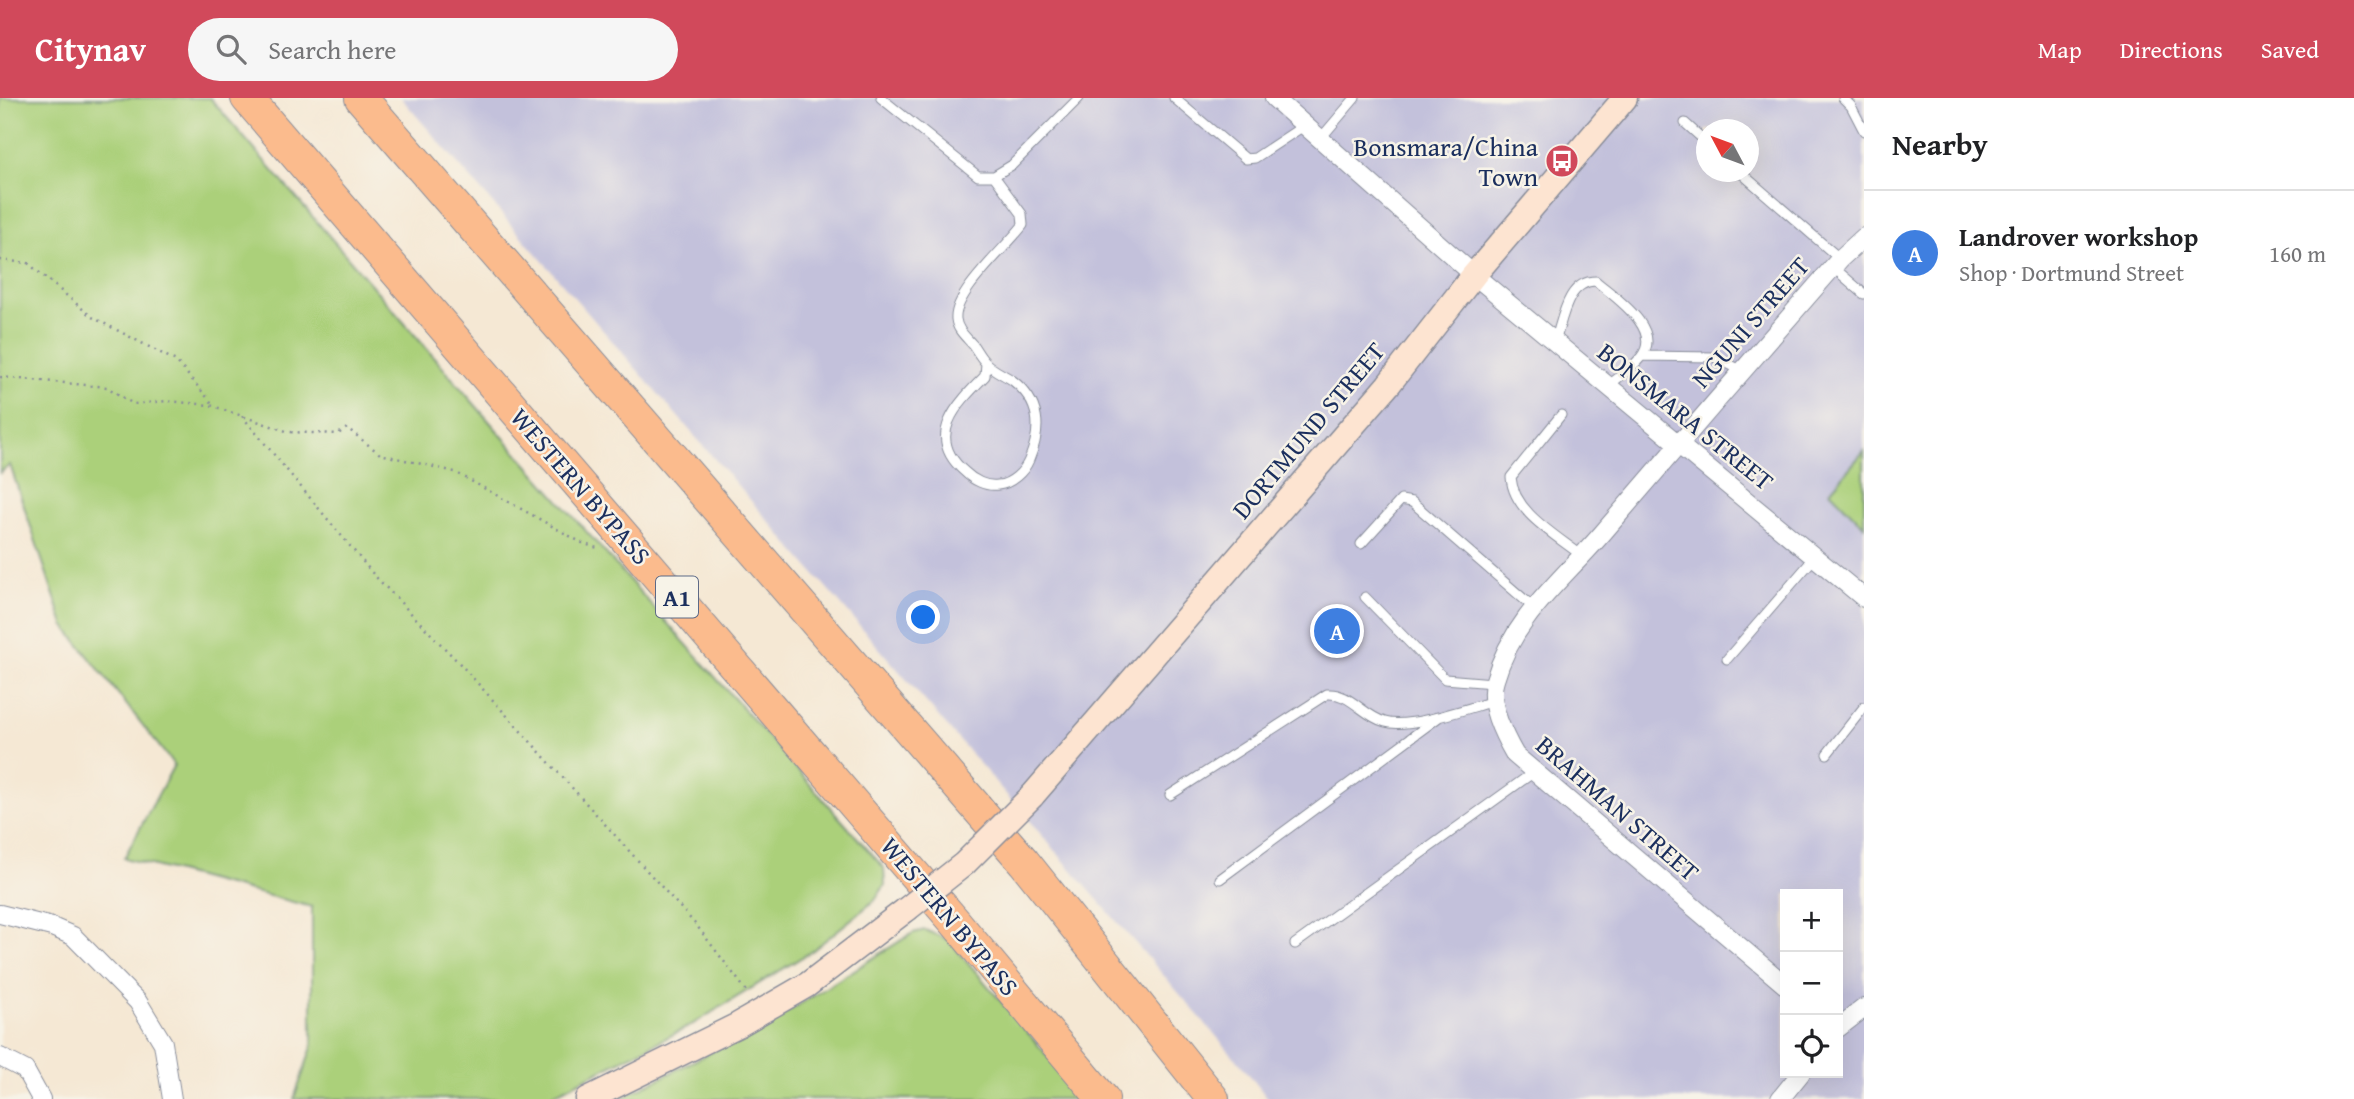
<!DOCTYPE html>
<html lang="en">
<head>
<meta charset="utf-8">
<style>
  :root { --surface:#fff; --page:#f6f6f6; --text:#202124; --muted:#757577; --line:#e0e0e0; --accent:#d1495b }
  body { margin:0; font-family:"Gentium Book Plus",serif; background:var(--page); color:var(--text) }
  .controls { position:absolute; right:21px; bottom:21px; display:grid; overflow:hidden; border-radius:0px; box-shadow:0 7px 28px #0002 }
  .controls button { width:63px; height:63px; display:grid; place-items:center; padding:0; border:0; border-bottom:2px solid var(--line); background:var(--surface); color:var(--text); font:35px sans-serif }
  .compass { position:absolute; left:1696px; top:21px; width:63px; height:63px; border-radius:50%; background:var(--surface); box-shadow:0 7px 28px #0002; rotate:311deg }
  .you { position:absolute; left:924px; top:520px; width:24px; height:24px; margin:-18px; border:5px solid #fff; border-radius:50%; background:#1a73e8; box-shadow:0 0 0 10px #1a73e833 }
  .badge { display:grid; place-items:center; width:46px; height:46px; border-radius:50%; background:var(--accent); color:#fff; font-size:23px; font-weight:700 }
  .pin { position:absolute; translate:-50% -50%; border:4px solid #fff; box-shadow:0 2px 7px #0006 }
  .list { margin:0; padding:0; list-style:none }
  h2 { display:flex; justify-content:space-between; align-items:center; height:91px; margin:0; padding:0 28px; font-size:30px }
  h2 small { font-size:23px; font-weight:400; color:var(--muted) }
  .list li { display:grid; grid-template-columns:46px 1fr auto; gap:21px; align-items:center; box-sizing:border-box; height:126px; padding:0 28px; border-top:2px solid var(--line) }
  .list b { display:block; font-size:26px; white-space:nowrap }
  .list p { margin:0; font-size:23px; white-space:nowrap; color:var(--muted) }
  .list em { font-size:23px; font-style:normal; color:var(--muted) }
  .icon { flex:none; width:38px; height:38px; fill:none; stroke:currentColor; stroke-width:2; stroke-linecap:round; stroke-linejoin:round }
  .map { position:relative; flex:none; width:1864px; height:1001px; overflow:hidden }
  header { display:flex; align-items:center; gap:42px; box-sizing:border-box; height:98px; padding:0 35px; background:var(--accent); color:#fff }
  header strong { font-size:33px }
  nav { display:flex; gap:38px; margin-inline-start:auto; font-size:24px }
  .search { width:490px; height:63px; background:var(--page); display:flex; align-items:center; gap:18px; box-sizing:border-box; padding:0 24px; border-radius:38px; color:var(--muted); font-size:26px }
  main { display:flex }
  aside { flex:1; background:var(--surface) }
  .map>svg:first-child { display:block }
</style>
</head>
<body>
<header>
<strong>Citynav</strong>
<div class="search"><svg class="icon" aria-label="search" viewBox="0 0 24 24"><circle cx="10" cy="10" r="6"/><path d="M15 15l6 6"/></svg>Search here</div>
<nav><a>Map</a><a>Directions</a><a>Saved</a></nav>
</header>
<main>
<div class="map">
<svg width="1864" height="1001" viewBox="0 0 1864 1001">
  <rect width="100%" height="100%" fill="#f7f3e8"/>
  <filter id="ink" filterUnits="userSpaceOnUse"><feTurbulence type="fractalNoise" baseFrequency=".0143" numOctaves="2"/><feDisplacementMap in="SourceGraphic" scale="14" xChannelSelector="R" yChannelSelector="G"/><feConvolveMatrix kernelMatrix="1 2 1 2 8 2 1 2 1" color-interpolation-filters="sRGB"/></filter>
  <filter id="wash" filterUnits="userSpaceOnUse"><feTurbulence type="fractalNoise" baseFrequency=".00686" numOctaves="4" result="noise"/><feDisplacementMap in="SourceGraphic" scale="28" xChannelSelector="R" yChannelSelector="G"/><feGaussianBlur stdDeviation="1.57" result="paint"/><feColorMatrix in="noise" values="0 0 0 0 0 0 0 0 0 0 0 0 0 0 0 0 0 1.4 0 .05"/><feComposite in="paint" operator="in"/></filter>
  <g filter="url(#wash)">
    <rect width="100%" height="100%" fill="#f5e8d4"/>
    <path fill="#c3c1db" fill-rule="evenodd" d="M401,0H1864V1001H1268L1244,970ZM1706,32H1748V74H1706ZM1785,796H1838V975H1785Z"/>
    <path fill="#abd07a" stroke="#63806c" stroke-width="2" d="M0,0H210L502,338L884,770L885,787L875,802L812,853L688,929L544,1001H294L312,949V809L124,760L174,667L64,527L10,367L0,375Z
      M1864,353V428L1830,393Z
      M925,832L949,842L1084,1001H619L778,920L913,835Z"/>
  </g>
  <g filter="url(#ink)">
    <g fill="none" stroke-linecap="round" stroke-linejoin="round">
      <defs>
        <path id="lane" d="M881,0L978,78H994L1012,67L1079,0
          M1174,0L1246,61L1255,60L1305,27
          M1843,0L1851,8L1864,33
          M1685,25L1706,44
          M1321,40L1355,0
          M1740,74L1840,161
          M1833,169L1864,196
          M1555,244C1563,220 1567,183 1596,183C1614,199 1664,231 1641,259C1632,270 1619,279 1608,288
          M1643,258L1714,259L1743,273
          M986,265L985,278C956,307 924,339 965,374C973,382 986,389 998,387C1011,386 1024,374 1029,362C1042,331 1041,304 1012,282C1003,276 992,272 985,264C980,259 977,253 973,247C966,239 957,232 956,221C954,194 1007,149 1023,127L1022,116L994,78
          M1561,317L1511,379C1513,414 1556,437 1582,458
          M1361,446L1401,402L1412,404L1533,509
          M1365,499L1445,581L1493,585
          M1727,561L1815,459
          M1827,656L1864,609
          M1170,697L1327,596C1350,594 1363,618 1385,624C1410,631 1468,610 1494,603
          M1220,781L1439,619
          M1295,846L1534,674"/>
        <path id="street" d="M1274,0L1474,177L1864,500
          M0,816L52,829L73,838L138,904L163,945L172,1001
          M1785,887L1515,657C1503,636 1487,605 1495,582C1513,518 1566,479 1607,430C1684,340 1762,250 1840,161L1864,139
          M1838,930L1864,910
          M0,959L25,972L41,1001
          M1780,1001L1801,975"/>
        <path id="secondary" d="M1032,698L1388,287L1474,177L1625,0
          M588,1001L738,927L807,887L907,811"/>
        <path id="highway" d="M247,0L956,825L1103,1001
          M361,0L1024,764L1213,1001"/>
      </defs>
      <use href="#lane" stroke="#888c99" stroke-width="11"/>
      <use href="#street" stroke="#888c99" stroke-width="20"/>
      <use href="#secondary" stroke="#888c99" stroke-width="27"/>
      <use href="#highway" stroke="#888c99" stroke-width="34"/>
      <path stroke="#888c99" stroke-width="2.5" stroke-dasharray="2 5" stroke-linecap="butt" d="M0,162L28,165L92,219L176,263L212,305
        M0,279L107,289L133,306L168,303L210,307L289,334L338,336L347,330L380,356L455,374L584,446L601,451
        M242,318L374,477L462,568L697,828L749,896"/>
      <use href="#lane" stroke="#fff" stroke-width="9"/>
      <use href="#street" stroke="#fff" stroke-width="18"/>
      <use href="#secondary" stroke="#fde4d1" stroke-width="24"/>
      <use href="#highway" stroke="#fbbb8d" stroke-width="32"/>
      <defs>
        <path id="secondary-bridge" d="M907,811L964,766L1032,698"/>
      </defs>
      <use href="#secondary-bridge" stroke="#888c99" stroke-width="27" stroke-linecap="butt"/>
      <use href="#secondary-bridge" stroke="#fde4d1" stroke-width="24"/>
    </g>
  </g>
  <defs>
    <symbol id="bus-disc" viewBox="-11 -11 22 22"><circle r="9.5" fill="#d1495b" stroke="#f7f3e8"/><path d="M-5-6H5V4H4V6H2V4H-2V6H-4V4H-5ZM-3.5-4V0h7V-4ZM-3.5 1.2v1.5H-2V1.2ZM2 1.2v1.5H3.5V1.2Z" fill="#fff"/></symbol>
  </defs>
  <g fill-rule="evenodd">
    <use href="#bus-disc" x="1543" y="44" width="38" height="38"/>
  </g>
  <g text-anchor="middle" dominant-baseline="central" stroke-width="5" stroke-linejoin="round" paint-order="stroke">
    <rect fill="#f7f3e8" stroke="#5d6a87" stroke-width="2" x="656" y="478.5" width="42" height="41" rx="5"/>
    <g font-size="24" font-weight="bold" fill="#1b2f5e">
      <text x="677" y="499">A1</text>
    </g>
    <g font-size="26" fill="#1b2f5e" stroke="#f7f3e8" text-anchor="end">
      <text x="1538" y="48">Bonsmara/China<tspan x="1538" dy="30">Town</tspan></text>
    </g>
    <g font-size="26" fill="#1b2f5e" stroke="#f7f3e8">
      <text transform="translate(1750 224) rotate(-49)">NGUNI STREET</text>
      <text transform="translate(1686 318) rotate(39)">BONSMARA STREET</text>
      <text transform="translate(1308 332) rotate(-50)">DORTMUND STREET</text>
      <text transform="translate(581 388) rotate(49)">WESTERN BYPASS</text>
      <text transform="translate(1618 710) rotate(41)">BRAHMAN STREET</text>
      <text transform="translate(950 818) rotate(50)">WESTERN BYPASS</text>
    </g>
  </g>
</svg>
<div class="controls">
<button>+</button>
<button>−</button>
<button><svg class="icon" aria-label="locate" viewBox="0 0 24 24"><circle cx="12" cy="12" r="6"/><path d="M12 2v4M12 18v4M2 12h4M18 12h4"/></svg></button>
</div>
<svg class="compass" viewBox="-18 -18 36 36"><path d="M0-13l5 13h-10z" fill="#e53935"/><path d="M0 13l5-13h-10z" fill="#757577"/></svg>
<div class="you"></div>
<div class="pin badge" style="left:1337px;top:533px;background:#3f7fe0">A</div>
</div>
<aside>
<h2>Nearby<small></small></h2>
<ul class="list">
<li><span class="badge" style="background:#3f7fe0">A</span><div><b>Landrover workshop</b><p>Shop · Dortmund Street</p></div><em>160 m</em></li>
</ul>
</aside>
</main>
</body>
</html>
